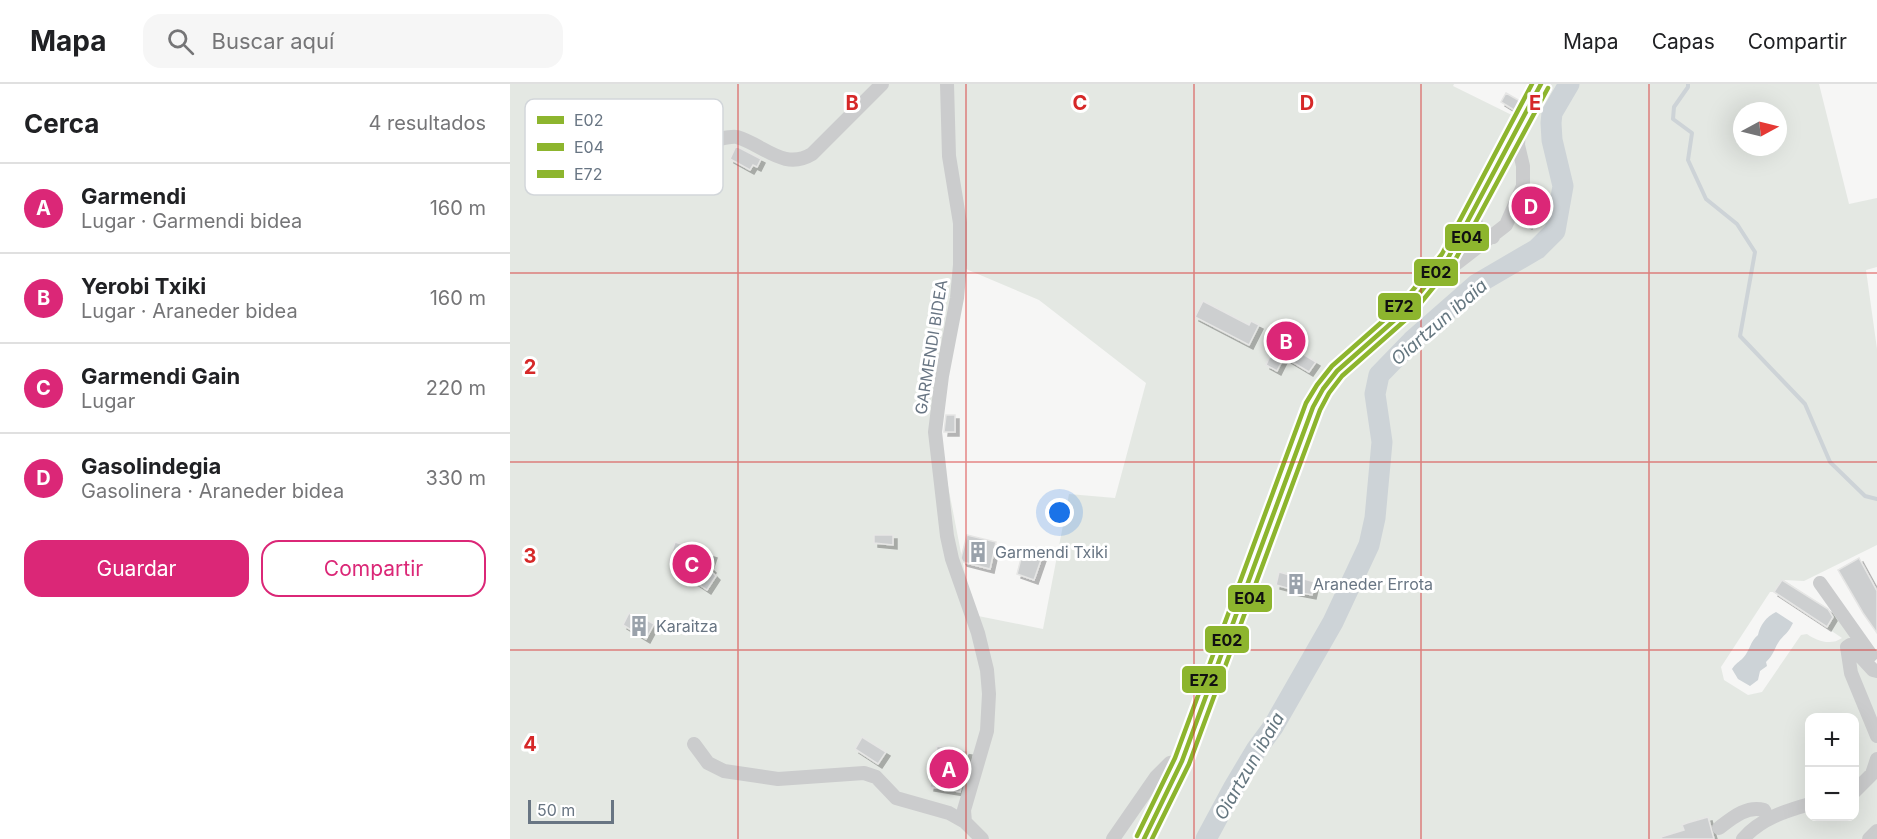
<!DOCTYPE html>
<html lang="es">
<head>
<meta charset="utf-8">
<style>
  :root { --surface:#fff; --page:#f6f6f6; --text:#202124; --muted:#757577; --line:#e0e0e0; --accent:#db2777 }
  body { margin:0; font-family:Inter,sans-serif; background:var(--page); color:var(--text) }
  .controls { position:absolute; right:18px; bottom:18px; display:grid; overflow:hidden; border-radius:12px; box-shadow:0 6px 24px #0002 }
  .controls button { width:54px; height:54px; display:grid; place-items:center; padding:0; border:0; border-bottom:2px solid var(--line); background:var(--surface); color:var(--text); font:30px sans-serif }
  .compass { position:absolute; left:1223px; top:18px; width:54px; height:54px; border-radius:50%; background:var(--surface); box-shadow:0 6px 24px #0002; rotate:83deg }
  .scale { position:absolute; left:18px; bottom:15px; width:86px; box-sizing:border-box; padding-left:6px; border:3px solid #687583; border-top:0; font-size:16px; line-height:21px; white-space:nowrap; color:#687583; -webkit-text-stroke:4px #fff; paint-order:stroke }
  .you { position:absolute; left:550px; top:429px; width:21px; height:21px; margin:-15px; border:4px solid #fff; border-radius:50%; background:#1a73e8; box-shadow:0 0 0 9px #1a73e833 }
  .badge { display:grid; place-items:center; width:39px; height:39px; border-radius:50%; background:var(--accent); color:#fff; font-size:20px; font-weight:700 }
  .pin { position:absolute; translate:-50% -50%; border:3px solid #fff; box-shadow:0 2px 6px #0006 }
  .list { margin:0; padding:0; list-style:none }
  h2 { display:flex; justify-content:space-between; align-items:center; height:78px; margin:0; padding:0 24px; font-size:26px }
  h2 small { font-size:20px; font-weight:400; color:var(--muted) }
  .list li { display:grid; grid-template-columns:39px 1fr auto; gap:18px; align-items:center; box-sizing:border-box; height:90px; padding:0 24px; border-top:2px solid var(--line) }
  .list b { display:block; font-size:22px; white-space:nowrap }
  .list p { margin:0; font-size:20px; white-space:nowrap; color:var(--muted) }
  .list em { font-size:20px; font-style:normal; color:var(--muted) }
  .actions { display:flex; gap:12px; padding:18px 24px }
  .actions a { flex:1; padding:14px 0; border:2px solid var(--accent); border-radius:18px; text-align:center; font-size:21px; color:var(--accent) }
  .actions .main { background:var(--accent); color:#fff }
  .icon { flex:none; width:33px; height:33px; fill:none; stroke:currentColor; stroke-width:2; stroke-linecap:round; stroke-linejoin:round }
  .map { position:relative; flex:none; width:1367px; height:755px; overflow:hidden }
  header { display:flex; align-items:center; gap:36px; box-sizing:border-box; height:84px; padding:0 30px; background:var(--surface); border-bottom:2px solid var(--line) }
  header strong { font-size:28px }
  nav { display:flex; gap:33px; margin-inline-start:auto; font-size:21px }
  .search { width:420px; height:54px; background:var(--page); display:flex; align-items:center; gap:15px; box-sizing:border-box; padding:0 21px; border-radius:18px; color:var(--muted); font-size:22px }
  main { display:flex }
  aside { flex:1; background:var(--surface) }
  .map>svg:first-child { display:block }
</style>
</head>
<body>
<header>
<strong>Mapa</strong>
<div class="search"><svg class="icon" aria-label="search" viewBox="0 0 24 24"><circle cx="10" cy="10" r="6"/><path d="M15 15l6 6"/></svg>Buscar aquí</div>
<nav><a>Mapa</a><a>Capas</a><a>Compartir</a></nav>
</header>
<main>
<aside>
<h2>Cerca<small>4 resultados</small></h2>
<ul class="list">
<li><span class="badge">A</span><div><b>Garmendi</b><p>Lugar · Garmendi bidea</p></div><em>160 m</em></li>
<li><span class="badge">B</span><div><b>Yerobi Txiki</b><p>Lugar · Araneder bidea</p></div><em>160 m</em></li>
<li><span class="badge">C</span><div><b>Garmendi Gain</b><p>Lugar</p></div><em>220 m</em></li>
<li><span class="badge">D</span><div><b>Gasolindegia</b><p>Gasolinera · Araneder bidea</p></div><em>330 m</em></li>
</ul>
<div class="actions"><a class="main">Guardar</a><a>Compartir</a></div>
</aside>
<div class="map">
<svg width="1367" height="755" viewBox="0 0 1367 755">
  <defs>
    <filter id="shadow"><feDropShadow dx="4" dy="4" stdDeviation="0" flood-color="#0004"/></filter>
  </defs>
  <rect width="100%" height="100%" fill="#f6f6f5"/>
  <path fill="#e4e8e3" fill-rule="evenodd" d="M0,0H944L943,2L1022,41L1039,0H1309L1339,120L1367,114V183L1356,186L1367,265V461L1294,497L1274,496L1330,535L1339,551L1367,585V755H0ZM1232,27H1268V63H1232ZM456,185L529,216L636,299L605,414L559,410L533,545L463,531L428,350ZM1260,508H1264L1332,554C1321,562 1307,557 1297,550L1291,551L1252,608L1238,611L1214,596L1211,583ZM1300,634H1344V732H1300Z"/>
  <path fill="#cdd3d7" d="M1266,528L1283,539C1278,549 1276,549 1270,556C1264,564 1264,571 1256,578L1257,582L1250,587L1248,596L1240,602L1228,595L1222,585C1226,579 1229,578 1233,574C1240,567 1240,557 1248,551C1250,541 1256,533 1266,528Z"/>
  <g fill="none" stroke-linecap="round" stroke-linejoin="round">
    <path stroke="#cdd3d7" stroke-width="4" d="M1178,0V3L1164,23L1163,35L1182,49L1178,76L1196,115L1227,140L1245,168L1230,252L1295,320L1320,378L1355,412L1367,415"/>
    <path stroke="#cdd3d7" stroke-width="21" d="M696,755L724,703L746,666L763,643L823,538L859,461L865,434L872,358L865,310L869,291L902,257L967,200L1027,165L1045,147L1053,102L1042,56L1041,39L1042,29L1059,0"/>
  </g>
  <path fill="#cdcfd0" stroke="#e6e6e5" stroke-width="1.5" filter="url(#shadow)" d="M996,9L1010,17L1004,26L991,18Z
    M226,62L251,75L247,83L243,81L240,86L220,75Z
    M1020,108L1032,114L1018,141L1008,136Z
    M693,217L739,241L741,237L749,241L739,261L685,233Z
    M768,243L791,252L786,266L806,278L799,288L774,273L767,287L756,281L764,263L761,262Z
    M436,331H445V348H434Z
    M364,451H383V461L364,459Z
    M457,451L486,458L480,485L453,478L451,474Z
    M165,458L203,470L199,482L202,485L201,487L206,492L197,506L173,490L176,484L159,478Z
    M513,467L532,473L524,496L507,490Z
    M1349,474L1367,507V549L1353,529L1328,486Z
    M769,488L805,498L802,511L781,507V505L766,501Z
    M1272,496L1318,525L1323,533L1317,543L1264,508Z
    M119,529L124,532L126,530L144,540L136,555L113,541Z
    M352,653L376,668L368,680L345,665Z
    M427,662L458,667L450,708L420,703Z
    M1198,733L1204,755H1152L1151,753L1174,746L1172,741L1177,739Z"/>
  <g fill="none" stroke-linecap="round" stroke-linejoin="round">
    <path stroke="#cbcccd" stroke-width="14" d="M437,0L439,72L450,139V181L447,214L432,292L425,348L437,452L442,475L468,549L477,586L479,610L477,647L454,726L455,738L472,755
      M209,55C214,54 222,52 227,53C254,61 274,87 302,70L372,0
      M963,128L968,147L983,153
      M929,193L996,141L1013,102V82L1008,61L1009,45
      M1310,499L1361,571
      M1367,587L1363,586L1340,561L1337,563L1341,589L1367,652
      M184,660L198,679L214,687L268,695L354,689L366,693L386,714L439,729L455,738
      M1344,708L1362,690L1367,675
      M1209,744C1222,734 1237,721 1254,726L1258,735
      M603,755L646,693L660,679L672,677
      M634,755L672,677L803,323L813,305L827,287L895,227L938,174L1031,0
      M1233,755C1250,735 1275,727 1300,720
      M1359,755L1367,747"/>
    <defs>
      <path id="bus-1" d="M634,755L672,677L803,323L813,305L827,287L895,227L938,174L1031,0"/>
      <path id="bus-2" d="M642,755L679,680L810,326L819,309L832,292L900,232L944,178L1038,4"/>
      <path id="bus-3" d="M627,752L665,674L796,319L807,301L822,282L890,222L932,170L1022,0"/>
    </defs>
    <use href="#bus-1" stroke="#fff" stroke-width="9"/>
    <use href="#bus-2" stroke="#fff" stroke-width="9"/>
    <use href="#bus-3" stroke="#fff" stroke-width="9"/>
    <use href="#bus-1" stroke="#8db52e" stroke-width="4.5"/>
    <use href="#bus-2" stroke="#8db52e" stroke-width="4.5"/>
    <use href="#bus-3" stroke="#8db52e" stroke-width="4.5"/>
  </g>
  <path fill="none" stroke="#d62828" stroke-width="1.5" stroke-opacity="0.55" d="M228,0V755M456,0V755M684,0V755M911,0V755M1139,0V755M0,189H1367M0,378H1367M0,566H1367"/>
  <defs>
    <symbol id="building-bare" viewBox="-9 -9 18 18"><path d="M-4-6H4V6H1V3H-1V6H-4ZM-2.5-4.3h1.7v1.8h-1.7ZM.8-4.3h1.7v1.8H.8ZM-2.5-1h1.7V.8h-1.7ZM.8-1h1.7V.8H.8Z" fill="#9aa2ab" stroke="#fff" stroke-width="2.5" paint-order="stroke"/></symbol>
  </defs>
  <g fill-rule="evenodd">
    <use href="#building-bare" x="453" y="453" width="30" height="30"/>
    <use href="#building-bare" x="771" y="485" width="30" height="30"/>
    <use href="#building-bare" x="114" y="527" width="30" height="30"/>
  </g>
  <g text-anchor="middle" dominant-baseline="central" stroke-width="6" stroke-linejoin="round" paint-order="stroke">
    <g font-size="16" fill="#687583" stroke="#fff">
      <text transform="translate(421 263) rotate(-81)">GARMENDI BIDEA</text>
    </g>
    <g font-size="16" fill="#687583" stroke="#fff" text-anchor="start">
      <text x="485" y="468">Garmendi Txiki</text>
      <text x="803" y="500">Araneder Errota</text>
      <text x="146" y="542">Karaitza</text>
    </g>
    <g font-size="18" font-style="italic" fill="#64767f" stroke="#fff">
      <text transform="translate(929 238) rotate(-41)">Oiartzun ibaia</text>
      <text transform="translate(739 682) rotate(-60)">Oiartzun ibaia</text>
    </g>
  </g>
  <rect x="15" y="15" width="198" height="96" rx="9" fill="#fff" stroke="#d2d6da" stroke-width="1.5"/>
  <rect x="27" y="32" width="27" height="8" fill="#8db52e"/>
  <rect x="27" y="59" width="27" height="8" fill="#8db52e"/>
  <rect x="27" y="86" width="27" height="8" fill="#8db52e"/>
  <g font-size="16" fill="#687583">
    <text x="64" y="42">E02</text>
    <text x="64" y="69">E04</text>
    <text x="64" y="96">E72</text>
  </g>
  <g font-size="20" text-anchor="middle" font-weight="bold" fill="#d62828" stroke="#fff" stroke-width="6" stroke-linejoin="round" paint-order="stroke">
    <text x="342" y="26">B</text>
    <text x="570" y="26">C</text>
    <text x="797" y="26">D</text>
    <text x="1025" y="26">E</text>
    <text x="20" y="290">2</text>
    <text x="20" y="479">3</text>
    <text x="20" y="667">4</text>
  </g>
  <g stroke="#fff" stroke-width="2">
    <rect x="934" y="139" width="46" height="29" rx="6" fill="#8db52e"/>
    <rect x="903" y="174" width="46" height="29" rx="6" fill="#8db52e"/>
    <rect x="867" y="208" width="45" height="29" rx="6" fill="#8db52e"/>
    <rect x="717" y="500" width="46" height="29" rx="6" fill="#8db52e"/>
    <rect x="694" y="541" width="46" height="29" rx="6" fill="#8db52e"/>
    <rect x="671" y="581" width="46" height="29" rx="6" fill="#8db52e"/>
  </g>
  <g font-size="16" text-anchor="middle" font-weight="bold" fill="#111">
    <text x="957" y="159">E04</text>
    <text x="926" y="194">E02</text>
    <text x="889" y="228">E72</text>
    <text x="740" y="520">E04</text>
    <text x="717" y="562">E02</text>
    <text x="694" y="602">E72</text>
  </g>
</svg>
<div class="controls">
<button>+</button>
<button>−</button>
</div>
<svg class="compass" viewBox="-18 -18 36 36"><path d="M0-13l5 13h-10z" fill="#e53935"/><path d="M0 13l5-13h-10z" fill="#757577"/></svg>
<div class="scale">50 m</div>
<div class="you"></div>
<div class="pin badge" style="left:439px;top:685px">A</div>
<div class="pin badge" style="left:776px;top:257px">B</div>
<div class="pin badge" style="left:182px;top:480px">C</div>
<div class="pin badge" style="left:1021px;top:122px">D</div>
</div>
</main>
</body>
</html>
